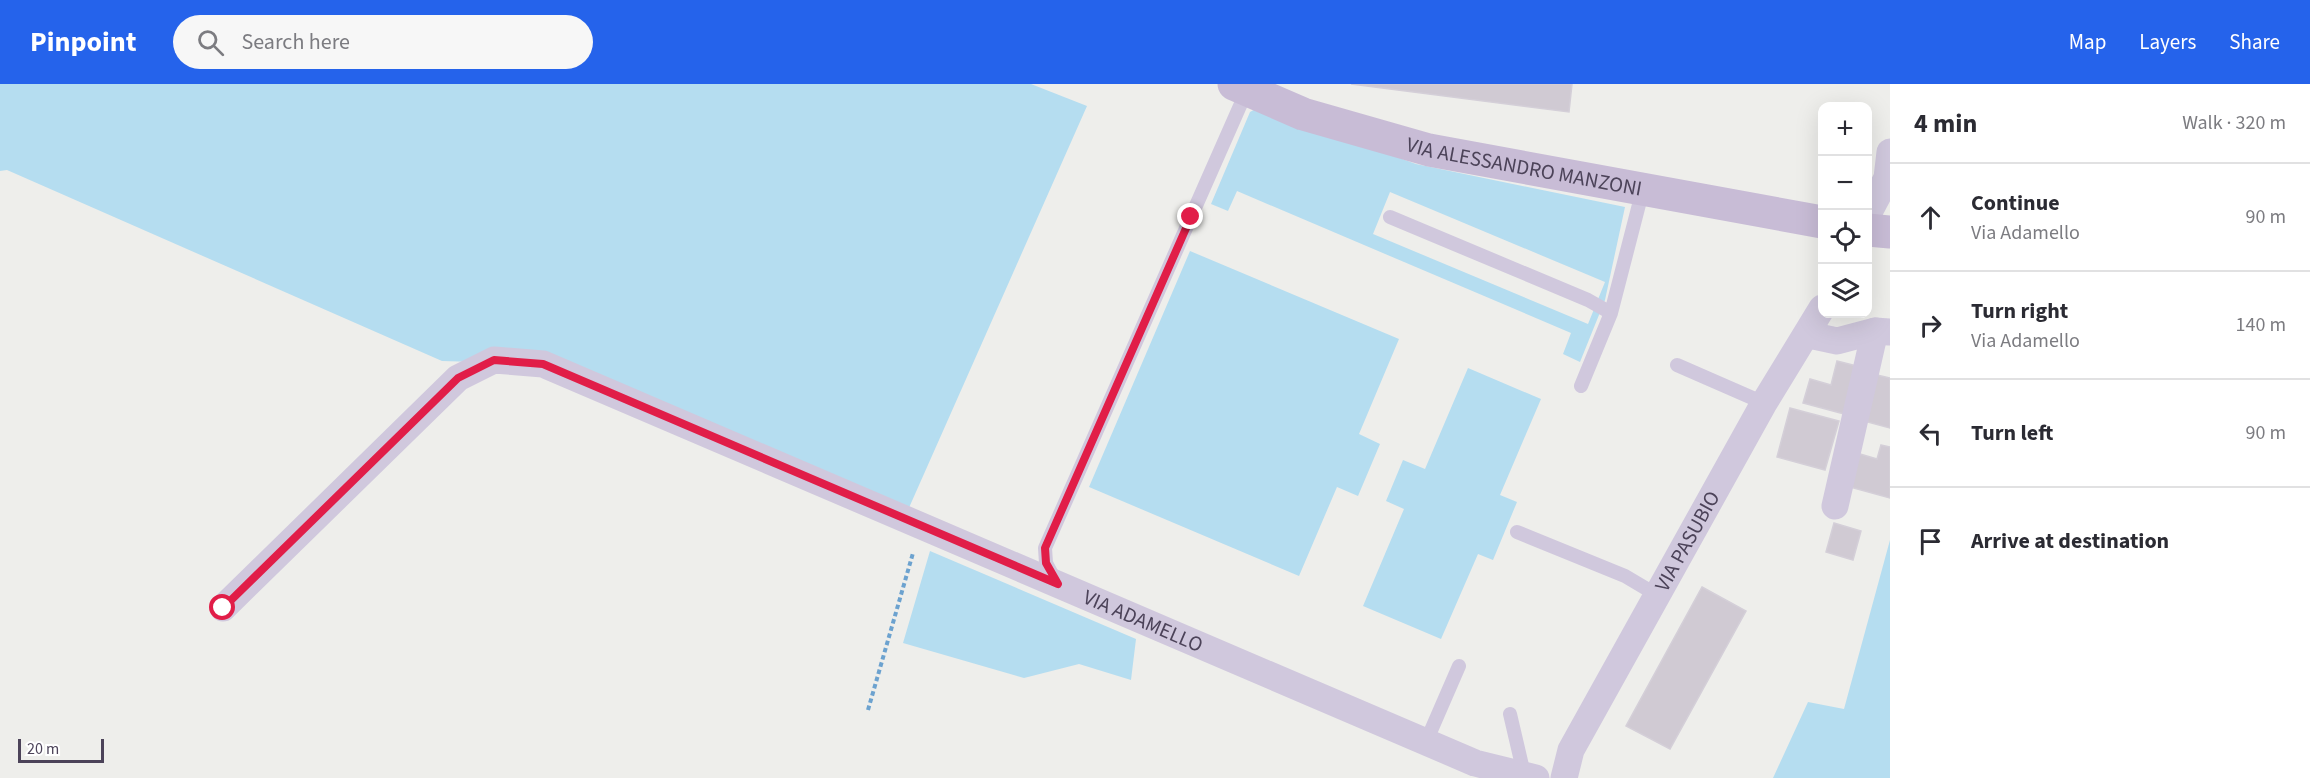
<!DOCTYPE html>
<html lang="en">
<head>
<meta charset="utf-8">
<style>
  :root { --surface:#fff; --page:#f7f7f7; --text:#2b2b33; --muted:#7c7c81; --line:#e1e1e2; --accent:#2563eb }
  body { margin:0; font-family:"Source Sans 3",sans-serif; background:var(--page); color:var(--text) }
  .controls { position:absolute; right:18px; top:18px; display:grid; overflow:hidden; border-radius:12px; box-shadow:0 6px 24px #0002 }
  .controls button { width:54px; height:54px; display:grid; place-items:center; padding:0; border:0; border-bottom:2px solid var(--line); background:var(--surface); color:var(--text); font:30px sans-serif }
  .scale { position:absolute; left:18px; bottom:15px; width:86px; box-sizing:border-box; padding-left:6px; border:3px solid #4c4359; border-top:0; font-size:16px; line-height:21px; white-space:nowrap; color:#4c4359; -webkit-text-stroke:4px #fff; paint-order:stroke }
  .stop { position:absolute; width:18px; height:18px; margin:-14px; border:4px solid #e11d48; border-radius:50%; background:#fff }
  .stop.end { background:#e11d48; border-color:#fff; box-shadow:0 2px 6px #0008 }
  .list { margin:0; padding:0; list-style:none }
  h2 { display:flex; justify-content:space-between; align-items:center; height:78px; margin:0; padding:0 24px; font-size:26px }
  h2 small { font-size:20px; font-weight:400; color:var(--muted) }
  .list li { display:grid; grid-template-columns:39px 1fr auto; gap:18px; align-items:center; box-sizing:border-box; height:108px; padding:0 24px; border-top:2px solid var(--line) }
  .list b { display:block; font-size:22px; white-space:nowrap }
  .list p { margin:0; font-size:20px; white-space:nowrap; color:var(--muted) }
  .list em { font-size:20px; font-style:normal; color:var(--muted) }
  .icon { flex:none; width:33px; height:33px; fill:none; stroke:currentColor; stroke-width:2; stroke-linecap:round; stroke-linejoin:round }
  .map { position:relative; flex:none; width:1890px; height:694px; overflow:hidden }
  header { display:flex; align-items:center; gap:36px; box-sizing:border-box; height:84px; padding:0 30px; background:var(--accent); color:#fff }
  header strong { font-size:28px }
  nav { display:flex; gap:33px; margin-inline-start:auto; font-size:21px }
  .search { width:420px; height:54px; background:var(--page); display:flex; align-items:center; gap:15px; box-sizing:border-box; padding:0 21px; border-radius:33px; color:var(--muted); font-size:22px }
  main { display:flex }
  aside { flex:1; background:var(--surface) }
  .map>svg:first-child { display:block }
</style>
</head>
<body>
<header>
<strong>Pinpoint</strong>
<div class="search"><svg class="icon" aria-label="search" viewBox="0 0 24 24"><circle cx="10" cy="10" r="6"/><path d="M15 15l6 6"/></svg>Search here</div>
<nav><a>Map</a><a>Layers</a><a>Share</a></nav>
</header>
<main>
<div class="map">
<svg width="1890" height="694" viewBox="0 0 1890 694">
  <rect width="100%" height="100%" fill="#eeeeeb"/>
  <path fill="#b5ddf0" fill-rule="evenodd" d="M0,0H1031L1087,22L904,435L543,280L442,277L7,86L0,87Z
    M1259,23L1416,80L1625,123L1605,216L1580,278L1563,270L1571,249L1237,107L1228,127L1211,120L1250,28ZM1390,108L1605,198L1588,240L1373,150Z
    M1190,167L1399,255L1359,350L1380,360L1358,412L1337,403L1299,492L1089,403Z
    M1468,284L1541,315L1500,411L1517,418L1493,476L1478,470L1441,555L1363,522L1404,425L1386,417L1403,376L1425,385Z
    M1890,456V694H1773L1808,618L1844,625Z
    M930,467L1136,555L1131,596L1079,580L1024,594L903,559Z"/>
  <path fill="#d0cad3" stroke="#d4cfd8" stroke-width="1.5" d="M1351,0H1572L1569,28Z
    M1837,277L1861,283L1848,331L1803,319L1810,295L1831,301Z
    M1877,291L1890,294V344L1864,337Z
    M1790,324L1839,337L1825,386L1777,373Z
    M1881,361L1890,363V414L1850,403L1860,370L1877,375Z
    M1834,439L1861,447L1853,476L1826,468Z
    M1702,503L1746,527L1670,665L1626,642Z"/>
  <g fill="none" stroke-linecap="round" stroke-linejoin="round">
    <path stroke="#6ca2cf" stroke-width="4" stroke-dasharray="4.5 3" stroke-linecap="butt" d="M868,626L913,469"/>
    <path stroke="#d0c8dd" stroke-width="14" d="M1390,133L1588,216L1611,229
      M1677,281L1764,319
      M1581,302L1611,229L1643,105
      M1517,448L1625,492L1657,511
      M1055,496L1046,479L1045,464L1247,6
      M1510,630L1524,690
      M1426,658L1459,582"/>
    <g stroke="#d0c8dd" stroke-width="27">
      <path d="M1868,130L1887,94L1890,68"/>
      <path d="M1809,251L1837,257L1875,247L1889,248"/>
      <path d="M1835,422L1875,247"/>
      <path id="s1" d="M223,524L458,294L494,276L543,280L1475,679L1536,694"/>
      <path id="s2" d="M1564,694L1571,666L1764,319L1822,224"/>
    </g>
    <g stroke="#c8bcd6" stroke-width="33">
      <path id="s3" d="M1234,0L1303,30L1429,66L1822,138"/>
      <path d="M1868,146L1890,148"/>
    </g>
  </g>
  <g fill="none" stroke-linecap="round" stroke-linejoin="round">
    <path stroke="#e11d48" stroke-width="8" d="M223,524L458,294L494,276L543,280L1058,500L1046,479L1045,464L1191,133"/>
  </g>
  <g text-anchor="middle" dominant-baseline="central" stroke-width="4.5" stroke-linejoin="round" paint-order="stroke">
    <g font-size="21" fill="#4c4359" stroke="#fff">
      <text stroke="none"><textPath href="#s3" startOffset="303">VIA ALESSANDRO MANZONI</textPath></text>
      <text stroke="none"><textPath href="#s2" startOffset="268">VIA PASUBIO</textPath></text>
      <text stroke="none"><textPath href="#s1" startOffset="1071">VIA ADAMELLO</textPath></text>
    </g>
  </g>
</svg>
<div class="controls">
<button>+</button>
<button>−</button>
<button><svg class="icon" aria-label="locate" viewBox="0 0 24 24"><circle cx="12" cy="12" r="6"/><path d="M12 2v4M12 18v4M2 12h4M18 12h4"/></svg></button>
<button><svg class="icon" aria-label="layers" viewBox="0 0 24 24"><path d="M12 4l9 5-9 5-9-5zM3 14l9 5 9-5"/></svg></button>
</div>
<div class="scale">20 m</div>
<div class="stop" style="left:223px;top:524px"></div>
<div class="stop end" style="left:1191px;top:133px"></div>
</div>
<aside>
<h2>4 min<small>Walk · 320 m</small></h2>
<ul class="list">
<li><svg class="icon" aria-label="ahead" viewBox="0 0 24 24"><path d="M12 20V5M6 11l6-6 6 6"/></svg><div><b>Continue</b><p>Via Adamello</p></div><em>90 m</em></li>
<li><svg class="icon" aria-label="right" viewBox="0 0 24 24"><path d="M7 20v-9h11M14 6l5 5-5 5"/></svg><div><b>Turn right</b><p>Via Adamello</p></div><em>140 m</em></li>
<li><svg class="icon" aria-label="left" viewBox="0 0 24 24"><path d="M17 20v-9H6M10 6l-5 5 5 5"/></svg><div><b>Turn left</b></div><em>90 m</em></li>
<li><svg class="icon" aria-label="arrive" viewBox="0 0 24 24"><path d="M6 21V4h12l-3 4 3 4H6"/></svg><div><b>Arrive at destination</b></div></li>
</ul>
</aside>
</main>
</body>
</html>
